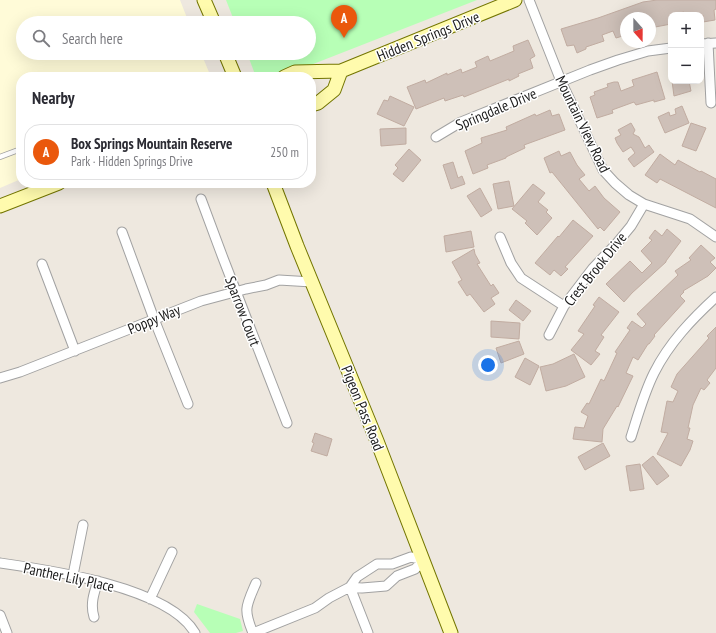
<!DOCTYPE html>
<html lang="en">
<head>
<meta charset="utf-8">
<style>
  :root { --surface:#fff; --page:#f7f7f7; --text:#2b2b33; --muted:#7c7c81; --line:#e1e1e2; --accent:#ea580c }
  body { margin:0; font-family:"PT Sans Narrow",sans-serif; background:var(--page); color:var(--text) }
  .controls { position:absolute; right:12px; top:12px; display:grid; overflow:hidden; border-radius:8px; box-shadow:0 4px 16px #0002 }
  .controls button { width:36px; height:36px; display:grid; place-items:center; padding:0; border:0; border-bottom:1px solid var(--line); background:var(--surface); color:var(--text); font:20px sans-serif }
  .compass { position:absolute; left:620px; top:12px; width:36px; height:36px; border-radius:50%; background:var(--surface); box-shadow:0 4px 16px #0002; rotate:159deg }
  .you { position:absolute; left:488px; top:365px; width:14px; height:14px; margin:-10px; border:3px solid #fff; border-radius:50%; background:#1a73e8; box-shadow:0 0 0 6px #1a73e833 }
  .badge { display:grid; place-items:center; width:26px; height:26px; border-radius:50%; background:var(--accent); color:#fff; font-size:13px; font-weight:700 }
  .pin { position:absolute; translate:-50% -33px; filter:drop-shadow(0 1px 2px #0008) }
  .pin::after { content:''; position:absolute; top:21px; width:14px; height:12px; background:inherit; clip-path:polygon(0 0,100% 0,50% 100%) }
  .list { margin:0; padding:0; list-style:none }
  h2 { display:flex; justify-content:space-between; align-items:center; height:52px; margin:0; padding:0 16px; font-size:17px }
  h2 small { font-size:13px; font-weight:400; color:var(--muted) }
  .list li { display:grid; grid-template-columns:26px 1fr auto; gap:12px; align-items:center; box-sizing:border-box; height:56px; margin:0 8px 8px; padding:0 8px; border:1px solid var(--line); border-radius:16px }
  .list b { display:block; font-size:15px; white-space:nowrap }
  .list p { margin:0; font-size:13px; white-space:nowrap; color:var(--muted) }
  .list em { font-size:13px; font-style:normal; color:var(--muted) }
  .icon { flex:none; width:22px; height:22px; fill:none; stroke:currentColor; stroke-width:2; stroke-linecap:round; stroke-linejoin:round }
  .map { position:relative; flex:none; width:716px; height:633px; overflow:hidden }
  .search { position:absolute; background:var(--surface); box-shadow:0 4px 16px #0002; left:16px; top:16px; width:300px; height:44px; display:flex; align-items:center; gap:10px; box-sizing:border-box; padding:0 14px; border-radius:22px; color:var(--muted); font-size:15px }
  .panel { position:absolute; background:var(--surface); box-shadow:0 4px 16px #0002; left:16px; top:72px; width:300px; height:116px; border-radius:16px }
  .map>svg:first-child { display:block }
</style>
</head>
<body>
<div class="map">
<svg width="716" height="633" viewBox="0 0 716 633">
  <rect width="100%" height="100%" fill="#eee8df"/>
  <path fill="#fffbd8" d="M0,0H180L189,23H23V53H201L211,77H21V179L0,188Z"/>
  <path fill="#b7ffb6" d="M226,0H477L280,77H256L247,53H309V23H235Z
    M197,604L240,619L243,631L236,633H210L194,612Z"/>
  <path fill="#cec0b8" stroke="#c1aca1" d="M657,0H716V9L714,10L715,20L703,22V15H685L684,12L671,15V24L650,28V18H626V35L616,38L613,31L602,35L604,41L586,47V49L577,53L574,45L567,46L561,29L598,18L643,2Z
    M528,40L535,56L530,59L533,68L518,74L519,76L509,81V79L464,97L463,95L445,101L444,98L416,109L407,87L425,80L426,83L447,73V75L461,69L462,73L477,67L475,62L488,56L490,61L514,51L513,46Z
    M657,72L665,99L654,102V100L636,105L634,102L612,110L613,113L597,118L590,97L595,95L594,92L608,87L607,84L614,82H618L621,91L634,86L632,80Z
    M672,81H689L691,91L674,96Z
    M390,96L414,107L404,126L377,114L384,100L388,101Z
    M682,106L689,123L665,133L658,117L669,112L670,116L676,114L675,109Z
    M550,110L552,116L559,114L565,130L524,145L525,148L506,157V158L487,165L488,168L473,174L465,151L482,143L481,138L507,130L506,127L535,114L536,116Z
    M631,123L635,130L633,134L639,137L645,148L649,145L654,152L634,167L628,159L635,153L631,147L623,152L617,143L615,138L621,135L618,130Z
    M691,123L706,128L696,151L682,146Z
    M406,128V144L381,146L380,129Z
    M409,149L421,160L403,182L393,174L398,168L395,165Z
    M559,151L561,156L570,152L577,165L585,175L579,179L589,191L595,186L604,198L620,212L604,231L600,227L598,229L552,172L550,173L544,158Z
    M660,154L675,165L678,160L700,172L701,171L716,179V208L660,179L657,183L645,175Z
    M453,162L458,178L462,176L465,184L451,189L443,165Z
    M509,181L514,206L498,209L493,184Z
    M533,184L545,193L538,202L548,210L546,212L552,218L537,235L525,223L527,221L512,209Z
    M480,188L492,210L481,217L467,196Z
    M573,220L593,236L565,267L568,269L561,276L554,270L550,275L535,263L558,236L559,237Z
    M667,229L681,241L666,261V262L632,293L624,302L606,284L630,261L642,273L652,263L641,251L652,240L649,238L655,230L662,236Z
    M471,231L474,247L446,252L444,236Z
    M701,245L715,258L710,262L716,268L708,276L683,291L684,292L680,296L685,301L654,335L655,336L649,344H648L638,360L633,357L626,373L633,376L618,407L617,406L603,429L602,442L573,439L575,427L584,428L588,416L581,412L587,403L589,404L601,379L604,381L617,353L615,352L630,330L627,328L632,321L642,328L646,324L637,314L678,275L675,271L691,260L689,258Z
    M474,249L475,254L480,263L477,264L491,286L493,284L499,293L491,298L495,304L484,312L470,294L467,296L458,282L462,280L452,262Z
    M599,297L619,312L601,335L604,337L595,351L600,354L591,365L571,350L584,334L578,331L595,306L593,305Z
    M516,300L531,311L523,321L509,310Z
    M491,321L520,323L519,339L491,337Z
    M716,327V368L707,380L710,383L704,390L701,388L693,405L688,428H690L687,439L693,441L690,450L681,466L657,454L668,433L661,432L667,401L673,402L678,391L671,387L677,374L709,338L707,336Z
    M519,341L524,354L501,363L496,348Z
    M574,354L585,377L566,386L546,391L540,367L553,364Z
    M525,358L539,366L530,385L515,377Z
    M315,433L332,439L327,456L311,451L314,443L312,442Z
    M603,443L610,456L585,470L578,457Z
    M653,456L669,476L657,485L642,465Z
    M640,464L644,489L630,491L626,466Z"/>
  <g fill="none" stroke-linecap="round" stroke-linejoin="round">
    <defs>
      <path id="lane" d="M0,157L21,149"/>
      <path id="street" d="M529,0L561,81L603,170L615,183L629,195L644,204L690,219L716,237
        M708,43L711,103
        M701,44L716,43
        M436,137L461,122L590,70L618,60L648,51L671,48
        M201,199L223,258L287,423
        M122,232L154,319L188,404
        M500,237L511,263L521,278L564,306
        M42,264L75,351
        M549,335L564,306L593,268L617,243L631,226L644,204
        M0,378L20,372L201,301L246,289L266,285L279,280L312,282
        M631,437C638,415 644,393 654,373C669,343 692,319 716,297
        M0,563C49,570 169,587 195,633
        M73,575L83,525
        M350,587L362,588L386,586L397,576L415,569L424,560
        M350,587L368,633
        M150,599L172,552
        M0,615L7,633
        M94,617C90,604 94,593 98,581
        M253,633L315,608L329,598L350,587L357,577L377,564H392L411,557L424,560
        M253,633C243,609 246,606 256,583"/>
      <path id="secondary" d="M204,0L214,23
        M225,53L235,77
        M284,77L295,72L341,71L515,0
        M311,105L318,103L334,90L341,71
        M273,183L297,246L377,441L451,633
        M0,206L59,183"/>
    </defs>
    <use href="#lane" stroke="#a2a2a2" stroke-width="6"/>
    <use href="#street" stroke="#a2a2a2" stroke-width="11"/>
    <use href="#secondary" stroke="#737500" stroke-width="15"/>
    <use href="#lane" stroke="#fff" stroke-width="4.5"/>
    <use href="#street" stroke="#fff" stroke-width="9"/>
    <use href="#secondary" stroke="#fffbad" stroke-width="13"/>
  </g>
  <g text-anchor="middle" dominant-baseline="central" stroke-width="3" stroke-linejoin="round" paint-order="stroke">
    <g font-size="15" fill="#1b1b1b" stroke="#fff">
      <text transform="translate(428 36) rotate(-22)">Hidden Springs Drive</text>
      <text transform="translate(496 109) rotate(-23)">Springdale Drive</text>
      <text transform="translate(583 124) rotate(64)">Mountain View Road</text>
      <text transform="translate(595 269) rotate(-51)">Crest Brook Drive</text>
      <text transform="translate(243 311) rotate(69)">Sparrow Court</text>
      <text transform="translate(154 319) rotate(-22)">Poppy Way</text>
      <text transform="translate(363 408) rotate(68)">Pigeon Pass Road</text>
      <text transform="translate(69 577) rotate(12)">Panther Lily Place</text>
    </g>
  </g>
</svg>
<div class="controls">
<button>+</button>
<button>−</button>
</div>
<svg class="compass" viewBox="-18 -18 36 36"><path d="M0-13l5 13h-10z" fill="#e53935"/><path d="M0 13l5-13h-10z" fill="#7c7c81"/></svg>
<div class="you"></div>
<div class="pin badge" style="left:344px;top:38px">A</div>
<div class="search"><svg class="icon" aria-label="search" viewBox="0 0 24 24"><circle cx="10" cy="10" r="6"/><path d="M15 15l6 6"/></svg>Search here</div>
<section class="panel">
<h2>Nearby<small></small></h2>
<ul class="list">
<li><span class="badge">A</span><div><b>Box Springs Mountain Reserve</b><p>Park · Hidden Springs Drive</p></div><em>250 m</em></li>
</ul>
</section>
</div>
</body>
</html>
